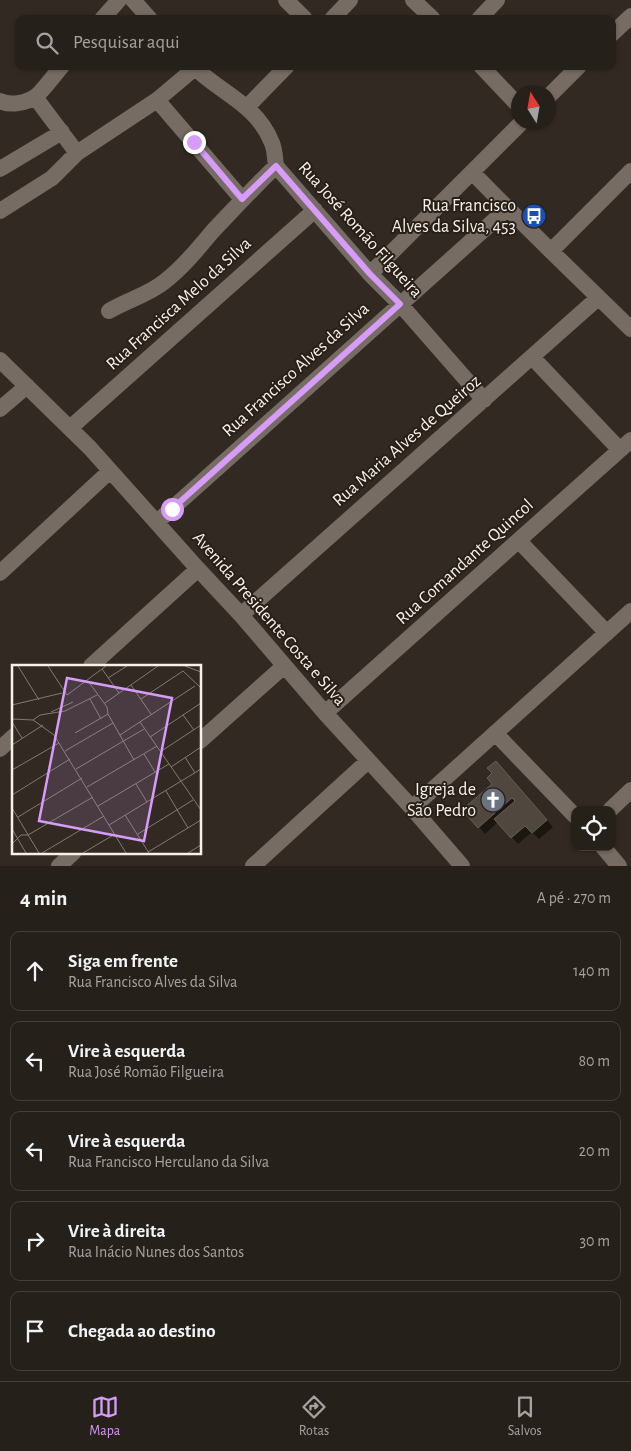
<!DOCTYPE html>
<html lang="pt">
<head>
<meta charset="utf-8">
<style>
  :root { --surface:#26201a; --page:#322d27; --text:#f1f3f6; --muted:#a4a3a2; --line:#423e39; --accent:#d79bf9 }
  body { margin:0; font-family:"Alegreya Sans",sans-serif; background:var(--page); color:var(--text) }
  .controls { position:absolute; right:15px; bottom:15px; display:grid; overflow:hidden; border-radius:10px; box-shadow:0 1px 4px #0004 }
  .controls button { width:45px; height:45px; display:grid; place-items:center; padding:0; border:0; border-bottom:1px solid var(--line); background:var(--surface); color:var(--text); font:25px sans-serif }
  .compass { position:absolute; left:511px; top:85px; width:45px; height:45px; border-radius:50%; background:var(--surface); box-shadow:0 1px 4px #0004; rotate:349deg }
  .stop { position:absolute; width:15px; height:15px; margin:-11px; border:4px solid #d79bf9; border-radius:50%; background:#fff }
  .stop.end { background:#d79bf9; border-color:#fff; box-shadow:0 1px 5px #0008 }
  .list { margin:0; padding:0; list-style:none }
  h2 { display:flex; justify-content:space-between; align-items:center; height:65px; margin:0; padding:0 20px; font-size:21px }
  h2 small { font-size:16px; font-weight:400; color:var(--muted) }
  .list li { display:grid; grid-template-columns:32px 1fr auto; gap:15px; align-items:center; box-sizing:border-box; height:80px; margin:0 10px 10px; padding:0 10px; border:1px solid var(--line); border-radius:10px }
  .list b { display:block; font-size:19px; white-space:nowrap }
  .list p { margin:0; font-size:16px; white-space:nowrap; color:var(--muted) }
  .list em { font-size:16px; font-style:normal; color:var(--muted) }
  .icon { flex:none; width:28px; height:28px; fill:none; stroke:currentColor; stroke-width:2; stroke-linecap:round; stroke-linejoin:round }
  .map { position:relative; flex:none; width:631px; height:866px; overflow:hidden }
  .search { position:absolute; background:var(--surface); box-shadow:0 1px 4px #0004; left:15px; right:15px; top:15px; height:55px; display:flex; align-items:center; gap:12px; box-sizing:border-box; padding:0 18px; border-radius:10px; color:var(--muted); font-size:19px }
  .sheet { height:515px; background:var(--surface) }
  nav { display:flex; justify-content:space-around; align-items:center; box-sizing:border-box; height:70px; border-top:1px solid var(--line); background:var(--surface); font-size:14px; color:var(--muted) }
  nav a { display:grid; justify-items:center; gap:2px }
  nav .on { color:var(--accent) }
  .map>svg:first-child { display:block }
</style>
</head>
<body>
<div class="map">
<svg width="631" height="866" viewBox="0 0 631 866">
  <rect width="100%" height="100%" fill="#322a22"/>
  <path fill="#0007" d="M502,769L553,827L539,839L532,832L518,844L498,822L485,834L479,827L494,784Z"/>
  <path fill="#50473e" stroke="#685f56" d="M496,761L547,820L532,833L525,826L511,838L494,819L515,801L512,798L478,828L462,810L492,784L487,778L492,773L487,768Z"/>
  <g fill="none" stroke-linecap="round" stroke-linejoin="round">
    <path stroke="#766c63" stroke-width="16" d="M133,0L150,19
      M286,0L305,19
      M413,0L433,19
      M102,19L119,0
      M332,19L350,0
      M479,19L497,0
      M612,34L631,16
      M193,66C220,93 257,104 272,143C275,150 275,159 276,166L370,274L400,304L484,400
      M481,66L518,105
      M35,97L77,153
      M548,97L579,66
      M157,100L242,199
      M0,101C10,106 26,103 35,97C41,93 56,73 62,66
      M247,107L287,66
      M0,169L62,132
      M472,172C524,226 578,277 631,329
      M0,211L52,178L77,153L157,100L195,68
      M552,250L631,171
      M370,274L522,122
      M109,311C127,300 148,295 164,282C182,268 197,250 212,232C233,210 254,187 276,166
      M532,357L620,450
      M0,360L90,448L198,569L241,615L325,713L412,808L462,866
      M0,409L27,386
      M70,428L315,210
      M157,522L507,209
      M519,541L607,633
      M0,573L110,471
      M241,615L598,298
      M91,666L198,569
      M325,713L631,440
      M495,733L575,816
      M200,741L284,666
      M0,749L14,736
      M412,808L631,611
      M610,810L631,790
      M603,847L619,866
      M59,866L74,852
      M253,866L368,761"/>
  </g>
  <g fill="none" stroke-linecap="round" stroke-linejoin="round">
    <path stroke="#d79bf9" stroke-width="6" d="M172,509L400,304L370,274L276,166L242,199L194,142"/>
  </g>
  <defs>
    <symbol id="bus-disc" viewBox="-11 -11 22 22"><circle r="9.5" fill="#1a4fb4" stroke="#282018"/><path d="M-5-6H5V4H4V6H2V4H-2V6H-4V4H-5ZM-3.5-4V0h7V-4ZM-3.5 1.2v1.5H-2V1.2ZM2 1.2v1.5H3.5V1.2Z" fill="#fff"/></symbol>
    <symbol id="church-disc" viewBox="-11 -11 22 22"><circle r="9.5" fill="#6b7280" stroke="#282018"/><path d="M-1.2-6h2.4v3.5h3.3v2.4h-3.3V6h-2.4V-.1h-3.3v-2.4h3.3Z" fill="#fff"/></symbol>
  </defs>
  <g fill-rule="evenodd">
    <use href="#bus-disc" x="520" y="202" width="28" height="28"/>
    <use href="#church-disc" x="479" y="786" width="28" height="28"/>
  </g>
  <g text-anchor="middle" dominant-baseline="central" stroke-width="4" stroke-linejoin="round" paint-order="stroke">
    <g font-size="18" fill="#f7f1ec" stroke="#282018" text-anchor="end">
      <text x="516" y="206">Rua Francisco<tspan x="516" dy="21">Alves da Silva, 453</tspan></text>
      <text x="476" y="790">Igreja de<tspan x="476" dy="21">São Pedro</tspan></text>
    </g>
    <g font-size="18" fill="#f7f1ec" stroke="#282018">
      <text transform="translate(360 230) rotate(48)">Rua José Romão Filgueira</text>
      <text transform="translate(179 304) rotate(-42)">Rua Francisca Melo da Silva</text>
      <text transform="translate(296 370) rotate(-42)">Rua Francisco Alves da Silva</text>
      <text transform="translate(407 441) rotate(-41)">Rua Maria Alves de Queiroz</text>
      <text transform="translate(465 562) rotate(-42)">Rua Comandante Quincol</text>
      <text transform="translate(269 619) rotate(49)">Avenida Presidente Costa e Silva</text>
    </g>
  </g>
  <g transform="translate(12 665)">
    <rect width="189" height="189" fill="#322a22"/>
    <path fill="none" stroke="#817a73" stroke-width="1" d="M6,1L27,35M36,1L55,30L94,1M173,1L189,7M90,4L107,28M96,13L115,1M76,16L95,42L96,49L122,95M119,20L139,49M78,34L89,54M129,34L171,6L189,23M93,38L146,1M0,40L50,28M39,47L61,37M171,50L182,65M0,54L21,55L42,70L114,188M21,55L28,50L53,46L85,30M0,57L10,73M128,57L189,145M63,68L96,49M108,70L183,21M138,72L189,38M0,80L31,60M53,86L101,58M148,87L189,60M132,89L143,107M173,92L183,108M159,102L189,82M64,104L132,64M0,105L47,78M124,119L135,137M75,122L145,81M154,126L176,163M0,130L58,94M86,141L157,99M0,143L27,188M113,150L137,188M6,152L70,113M97,160L189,104M0,164L14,188M126,169L181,135M0,179L9,170H16L81,132M136,187L189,155M30,188L92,151M71,188L103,169M176,188L189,180"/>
    <path fill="#d79bf9" fill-opacity="0.15" stroke="#d79bf9" stroke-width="2.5" d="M55,13L160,33L132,176L27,156Z"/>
    <rect width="189" height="189" fill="none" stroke="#f7f1ec" stroke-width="2.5"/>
  </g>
</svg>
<div class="controls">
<button><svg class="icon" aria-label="locate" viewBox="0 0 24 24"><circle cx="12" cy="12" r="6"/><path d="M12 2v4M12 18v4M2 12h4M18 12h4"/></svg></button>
</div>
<svg class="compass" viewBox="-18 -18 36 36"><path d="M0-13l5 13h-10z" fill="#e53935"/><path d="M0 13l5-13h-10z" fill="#a4a3a2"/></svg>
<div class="stop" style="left:172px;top:509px"></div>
<div class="stop end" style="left:194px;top:142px"></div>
<div class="search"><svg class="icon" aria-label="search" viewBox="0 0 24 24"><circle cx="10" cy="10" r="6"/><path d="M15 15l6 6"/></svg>Pesquisar aqui</div>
</div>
<section class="sheet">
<h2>4 min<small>A pé · 270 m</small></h2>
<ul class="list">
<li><svg class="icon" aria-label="ahead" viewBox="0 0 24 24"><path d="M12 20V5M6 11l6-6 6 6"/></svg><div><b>Siga em frente</b><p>Rua Francisco Alves da Silva</p></div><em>140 m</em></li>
<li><svg class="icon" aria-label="left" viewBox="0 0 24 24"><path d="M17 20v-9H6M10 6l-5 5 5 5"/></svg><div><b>Vire à esquerda</b><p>Rua José Romão Filgueira</p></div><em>80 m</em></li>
<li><svg class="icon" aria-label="left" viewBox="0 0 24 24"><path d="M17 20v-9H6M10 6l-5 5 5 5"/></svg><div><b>Vire à esquerda</b><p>Rua Francisco Herculano da Silva</p></div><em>20 m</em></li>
<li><svg class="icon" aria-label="right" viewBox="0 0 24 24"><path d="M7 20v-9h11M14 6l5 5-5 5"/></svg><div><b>Vire à direita</b><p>Rua Inácio Nunes dos Santos</p></div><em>30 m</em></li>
<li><svg class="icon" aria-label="arrive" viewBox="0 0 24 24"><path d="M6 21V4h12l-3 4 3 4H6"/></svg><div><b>Chegada ao destino</b></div></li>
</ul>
</section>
<nav>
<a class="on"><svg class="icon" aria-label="map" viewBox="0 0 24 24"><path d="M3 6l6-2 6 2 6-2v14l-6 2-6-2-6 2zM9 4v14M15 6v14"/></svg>Mapa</a>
<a><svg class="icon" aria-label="directions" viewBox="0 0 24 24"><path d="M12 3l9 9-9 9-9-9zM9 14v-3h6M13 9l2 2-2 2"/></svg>Rotas</a>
<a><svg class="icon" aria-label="saved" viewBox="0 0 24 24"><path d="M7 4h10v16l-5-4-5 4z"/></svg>Salvos</a>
</nav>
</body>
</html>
